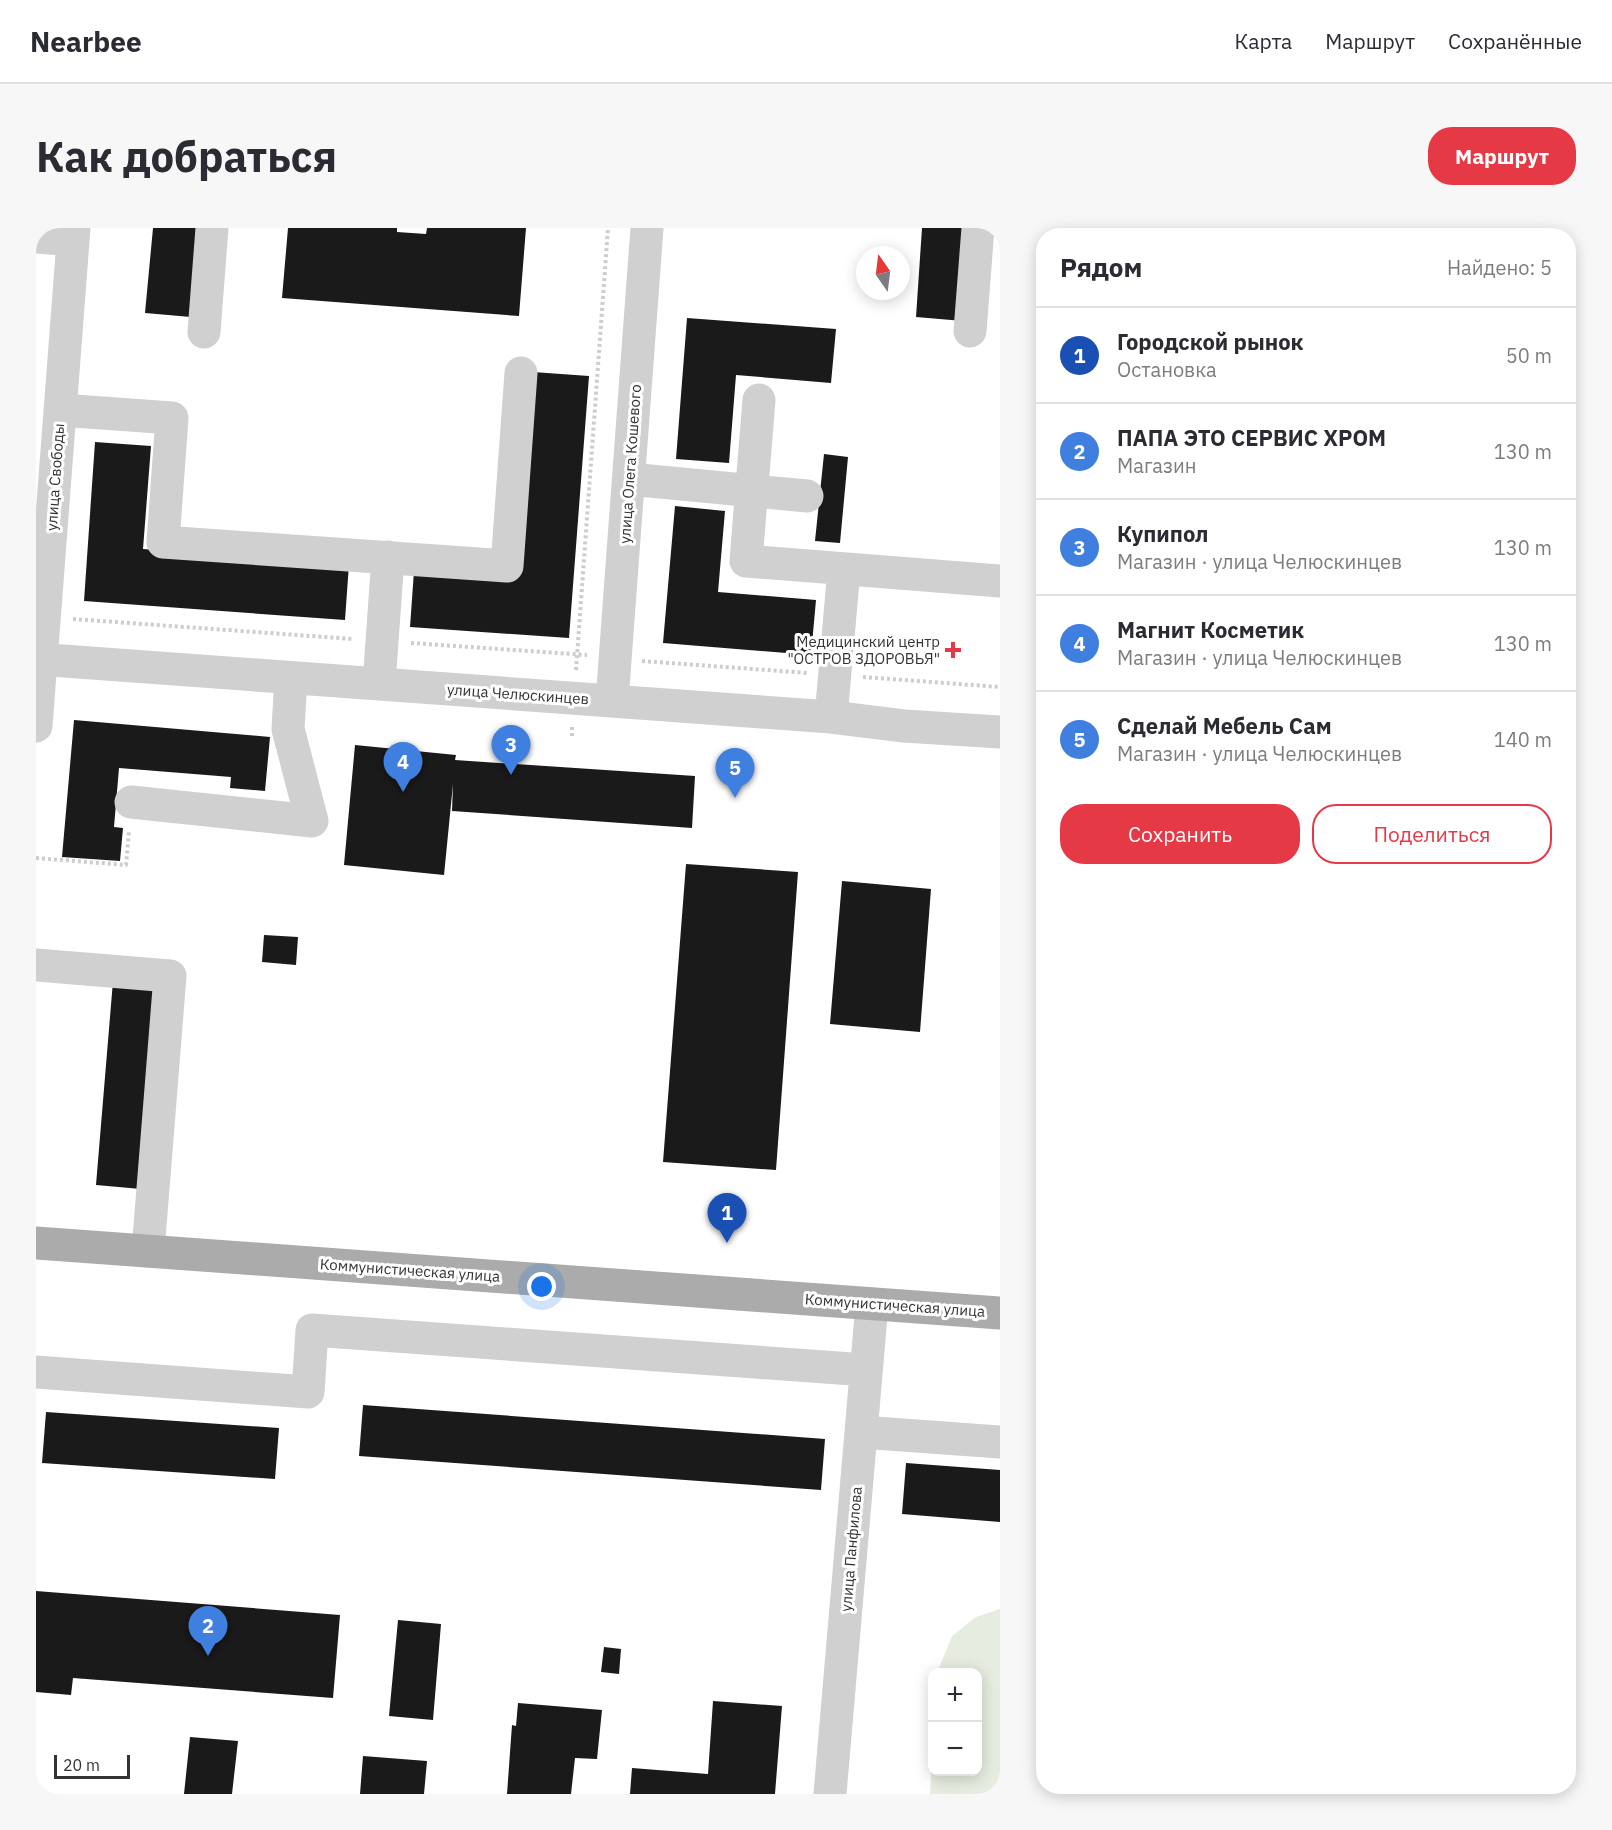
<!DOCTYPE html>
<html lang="ru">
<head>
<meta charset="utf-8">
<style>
  :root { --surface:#fff; --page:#f7f7f7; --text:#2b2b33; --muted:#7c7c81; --line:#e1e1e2; --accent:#e63946 }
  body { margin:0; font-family:"IBM Plex Sans",sans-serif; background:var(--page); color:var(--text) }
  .controls { position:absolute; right:18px; bottom:18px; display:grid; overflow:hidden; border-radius:12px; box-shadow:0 3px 15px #0003 }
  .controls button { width:54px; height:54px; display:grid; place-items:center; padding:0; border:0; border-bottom:2px solid var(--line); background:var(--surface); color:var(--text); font:30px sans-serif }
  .compass { position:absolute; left:820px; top:18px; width:54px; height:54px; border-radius:50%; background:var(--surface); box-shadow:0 3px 15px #0003; rotate:346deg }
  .scale { position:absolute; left:18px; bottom:15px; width:76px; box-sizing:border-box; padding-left:6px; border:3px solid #333; border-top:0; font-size:16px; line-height:21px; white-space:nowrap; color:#333; -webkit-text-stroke:4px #fff; paint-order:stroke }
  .you { position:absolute; left:506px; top:1059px; width:21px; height:21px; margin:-15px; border:4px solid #fff; border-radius:50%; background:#1a73e8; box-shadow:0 0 0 9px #1a73e833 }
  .badge { display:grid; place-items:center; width:39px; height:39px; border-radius:50%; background:var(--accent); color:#fff; font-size:20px; font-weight:700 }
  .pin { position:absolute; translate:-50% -50px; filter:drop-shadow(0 2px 3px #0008) }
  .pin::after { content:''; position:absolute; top:32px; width:21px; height:18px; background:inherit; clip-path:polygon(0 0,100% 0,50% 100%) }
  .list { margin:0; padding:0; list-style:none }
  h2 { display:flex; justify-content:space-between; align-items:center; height:78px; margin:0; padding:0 24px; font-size:26px }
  h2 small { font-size:20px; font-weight:400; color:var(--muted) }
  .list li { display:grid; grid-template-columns:39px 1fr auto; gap:18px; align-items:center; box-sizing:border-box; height:96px; padding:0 24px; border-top:2px solid var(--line) }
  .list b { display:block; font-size:22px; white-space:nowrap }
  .list p { margin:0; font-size:20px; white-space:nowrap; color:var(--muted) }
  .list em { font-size:20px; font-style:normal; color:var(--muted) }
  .actions { display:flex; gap:12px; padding:18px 24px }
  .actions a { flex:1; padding:14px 0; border:2px solid var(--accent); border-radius:24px; text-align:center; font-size:21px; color:var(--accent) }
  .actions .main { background:var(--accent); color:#fff }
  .map { position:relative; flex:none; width:964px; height:1566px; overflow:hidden; border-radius:24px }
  header { display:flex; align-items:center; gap:36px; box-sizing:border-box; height:84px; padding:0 30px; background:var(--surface); border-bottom:2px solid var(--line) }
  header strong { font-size:28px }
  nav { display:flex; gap:33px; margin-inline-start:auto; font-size:21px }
  .intro { display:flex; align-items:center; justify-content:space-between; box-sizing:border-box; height:144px; padding:0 36px }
  h1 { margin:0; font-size:42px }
  .button { padding:15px 27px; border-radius:24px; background:var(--accent); color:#fff; font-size:21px; font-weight:700 }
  main { display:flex; gap:36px; padding:0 36px }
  aside { flex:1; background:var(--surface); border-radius:24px; box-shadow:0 3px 15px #0003 }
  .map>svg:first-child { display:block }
</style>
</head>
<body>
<header>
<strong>Nearbee</strong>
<nav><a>Карта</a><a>Маршрут</a><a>Сохранённые</a></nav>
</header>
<div class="intro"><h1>Как добраться</h1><a class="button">Маршрут</a></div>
<main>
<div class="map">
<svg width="964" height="1566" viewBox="0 0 964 1566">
  <rect width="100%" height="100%" fill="#fff"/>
  <path fill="#e6ecdf" d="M964,1381V1566H894L896,1529L897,1544H942V1444H902L903,1440L916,1408L940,1389Z"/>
  <path fill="#1a1a1a" d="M117,0H163L155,89L109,85Z
    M252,0H361V4L390,6L391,0H490L483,88L246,70Z
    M886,0H933L927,93L880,89Z
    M651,90L800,101L795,155L700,147L693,235L640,231Z
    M497,144L553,148L533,410L374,399L378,343L482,350Z
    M59,214L115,218L107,321L313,336L309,392L48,373Z
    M788,226L812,229L804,315L779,313Z
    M639,278L689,283L682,364L780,372L775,427L627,415Z
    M38,492L234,509L229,563L194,560L195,549L83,540L78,599L87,600L84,633L26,629Z
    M319,517L420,527L419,532L659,548L656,600L416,583L417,556L408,647L308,637Z
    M650,636L762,644L740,942L627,934Z
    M806,653L895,661L884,804L794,796Z
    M228,707L262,709L260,737L226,734Z
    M77,753L122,757L105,961L60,957Z
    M327,1177L789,1211L785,1262L323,1228Z
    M10,1184L243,1200L239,1251L6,1235Z
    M870,1235L964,1242V1294L866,1286Z
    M0,1363L304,1387L297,1470L37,1450L35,1467L0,1464Z
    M362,1392L405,1396L397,1492L353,1488Z
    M568,1419L585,1421L583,1446L565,1444Z
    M677,1473L746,1478L739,1566H594L596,1540L672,1546Z
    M482,1475L566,1482L561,1531L539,1530L535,1566H471L476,1497L480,1498Z
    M154,1509L202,1513L196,1566H148Z
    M327,1528L391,1533L388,1566H324Z"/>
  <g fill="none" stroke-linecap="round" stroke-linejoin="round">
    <path stroke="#cdcdcd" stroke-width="4" stroke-dasharray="3 3" stroke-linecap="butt" d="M37,391L317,411
      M375,415L551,427
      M606,433L772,445
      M540,442L572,0
      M827,449L964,459
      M536,508V497
      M0,630L90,637L93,603"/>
    <path stroke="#d0d0d0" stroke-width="33" d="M0,9L37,12
      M934,103L942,0
      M168,104L176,0
      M723,172L710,333L964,353
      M24,182L136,190L127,314L471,338L485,145
      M593,251L771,268
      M0,431L795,489L868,498L964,504
      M343,456L352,329
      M576,473L611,0
      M795,489L808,341
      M0,498L38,0
      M95,574L276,593L252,501L255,450
      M0,737L134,748L112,1023
      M0,1144L272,1164L276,1102L830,1142
      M825,1204L964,1214
      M794,1566L836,1076"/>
    <path stroke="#ababab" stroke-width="33" d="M0,1015L964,1085"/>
  </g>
  <path fill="#e63946" stroke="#fff" stroke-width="2" d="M914 413h6v6h6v6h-6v6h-6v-6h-6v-6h6z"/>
  <g text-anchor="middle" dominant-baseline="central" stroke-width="6" stroke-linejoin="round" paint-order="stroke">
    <g font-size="15" fill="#333" stroke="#fff">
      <text transform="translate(594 236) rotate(-86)">улица Олега Кошевого</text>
      <text transform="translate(19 249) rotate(-86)">улица Свободы</text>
      <text transform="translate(482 466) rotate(4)">улица Челюскинцев</text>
      <text transform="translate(374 1042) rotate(4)">Коммунистическая улица</text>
      <text transform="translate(859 1077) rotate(4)">Коммунистическая улица</text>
      <text transform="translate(815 1321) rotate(-85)">улица Панфилова</text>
    </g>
    <g font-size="15" fill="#333" stroke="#fff" text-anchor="end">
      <text x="904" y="413">Медицинский центр<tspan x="904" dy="17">"ОСТРОВ ЗДОРОВЬЯ"</tspan></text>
    </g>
  </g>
</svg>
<div class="controls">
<button>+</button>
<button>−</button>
</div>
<svg class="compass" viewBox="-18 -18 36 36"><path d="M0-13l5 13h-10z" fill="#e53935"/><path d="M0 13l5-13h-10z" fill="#7c7c81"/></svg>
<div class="scale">20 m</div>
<div class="you"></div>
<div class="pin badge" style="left:691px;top:1015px;background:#1a4fb4">1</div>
<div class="pin badge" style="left:172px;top:1428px;background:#3f7fe0">2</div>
<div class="pin badge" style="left:475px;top:547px;background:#3f7fe0">3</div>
<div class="pin badge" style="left:367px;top:564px;background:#3f7fe0">4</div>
<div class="pin badge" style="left:699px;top:570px;background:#3f7fe0">5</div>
</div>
<aside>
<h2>Рядом<small>Найдено: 5</small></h2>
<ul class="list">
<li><span class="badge" style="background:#1a4fb4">1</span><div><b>Городской рынок</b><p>Остановка</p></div><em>50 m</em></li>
<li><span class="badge" style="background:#3f7fe0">2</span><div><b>ПАПА ЭТО СЕРВИС ХРОМ</b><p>Магазин</p></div><em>130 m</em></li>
<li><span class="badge" style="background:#3f7fe0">3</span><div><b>Купипол</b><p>Магазин · улица Челюскинцев</p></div><em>130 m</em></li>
<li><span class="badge" style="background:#3f7fe0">4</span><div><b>Магнит Косметик</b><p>Магазин · улица Челюскинцев</p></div><em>130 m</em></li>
<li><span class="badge" style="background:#3f7fe0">5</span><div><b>Сделай Мебель Сам</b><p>Магазин · улица Челюскинцев</p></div><em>140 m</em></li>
</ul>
<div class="actions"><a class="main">Сохранить</a><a>Поделиться</a></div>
</aside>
</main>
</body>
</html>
